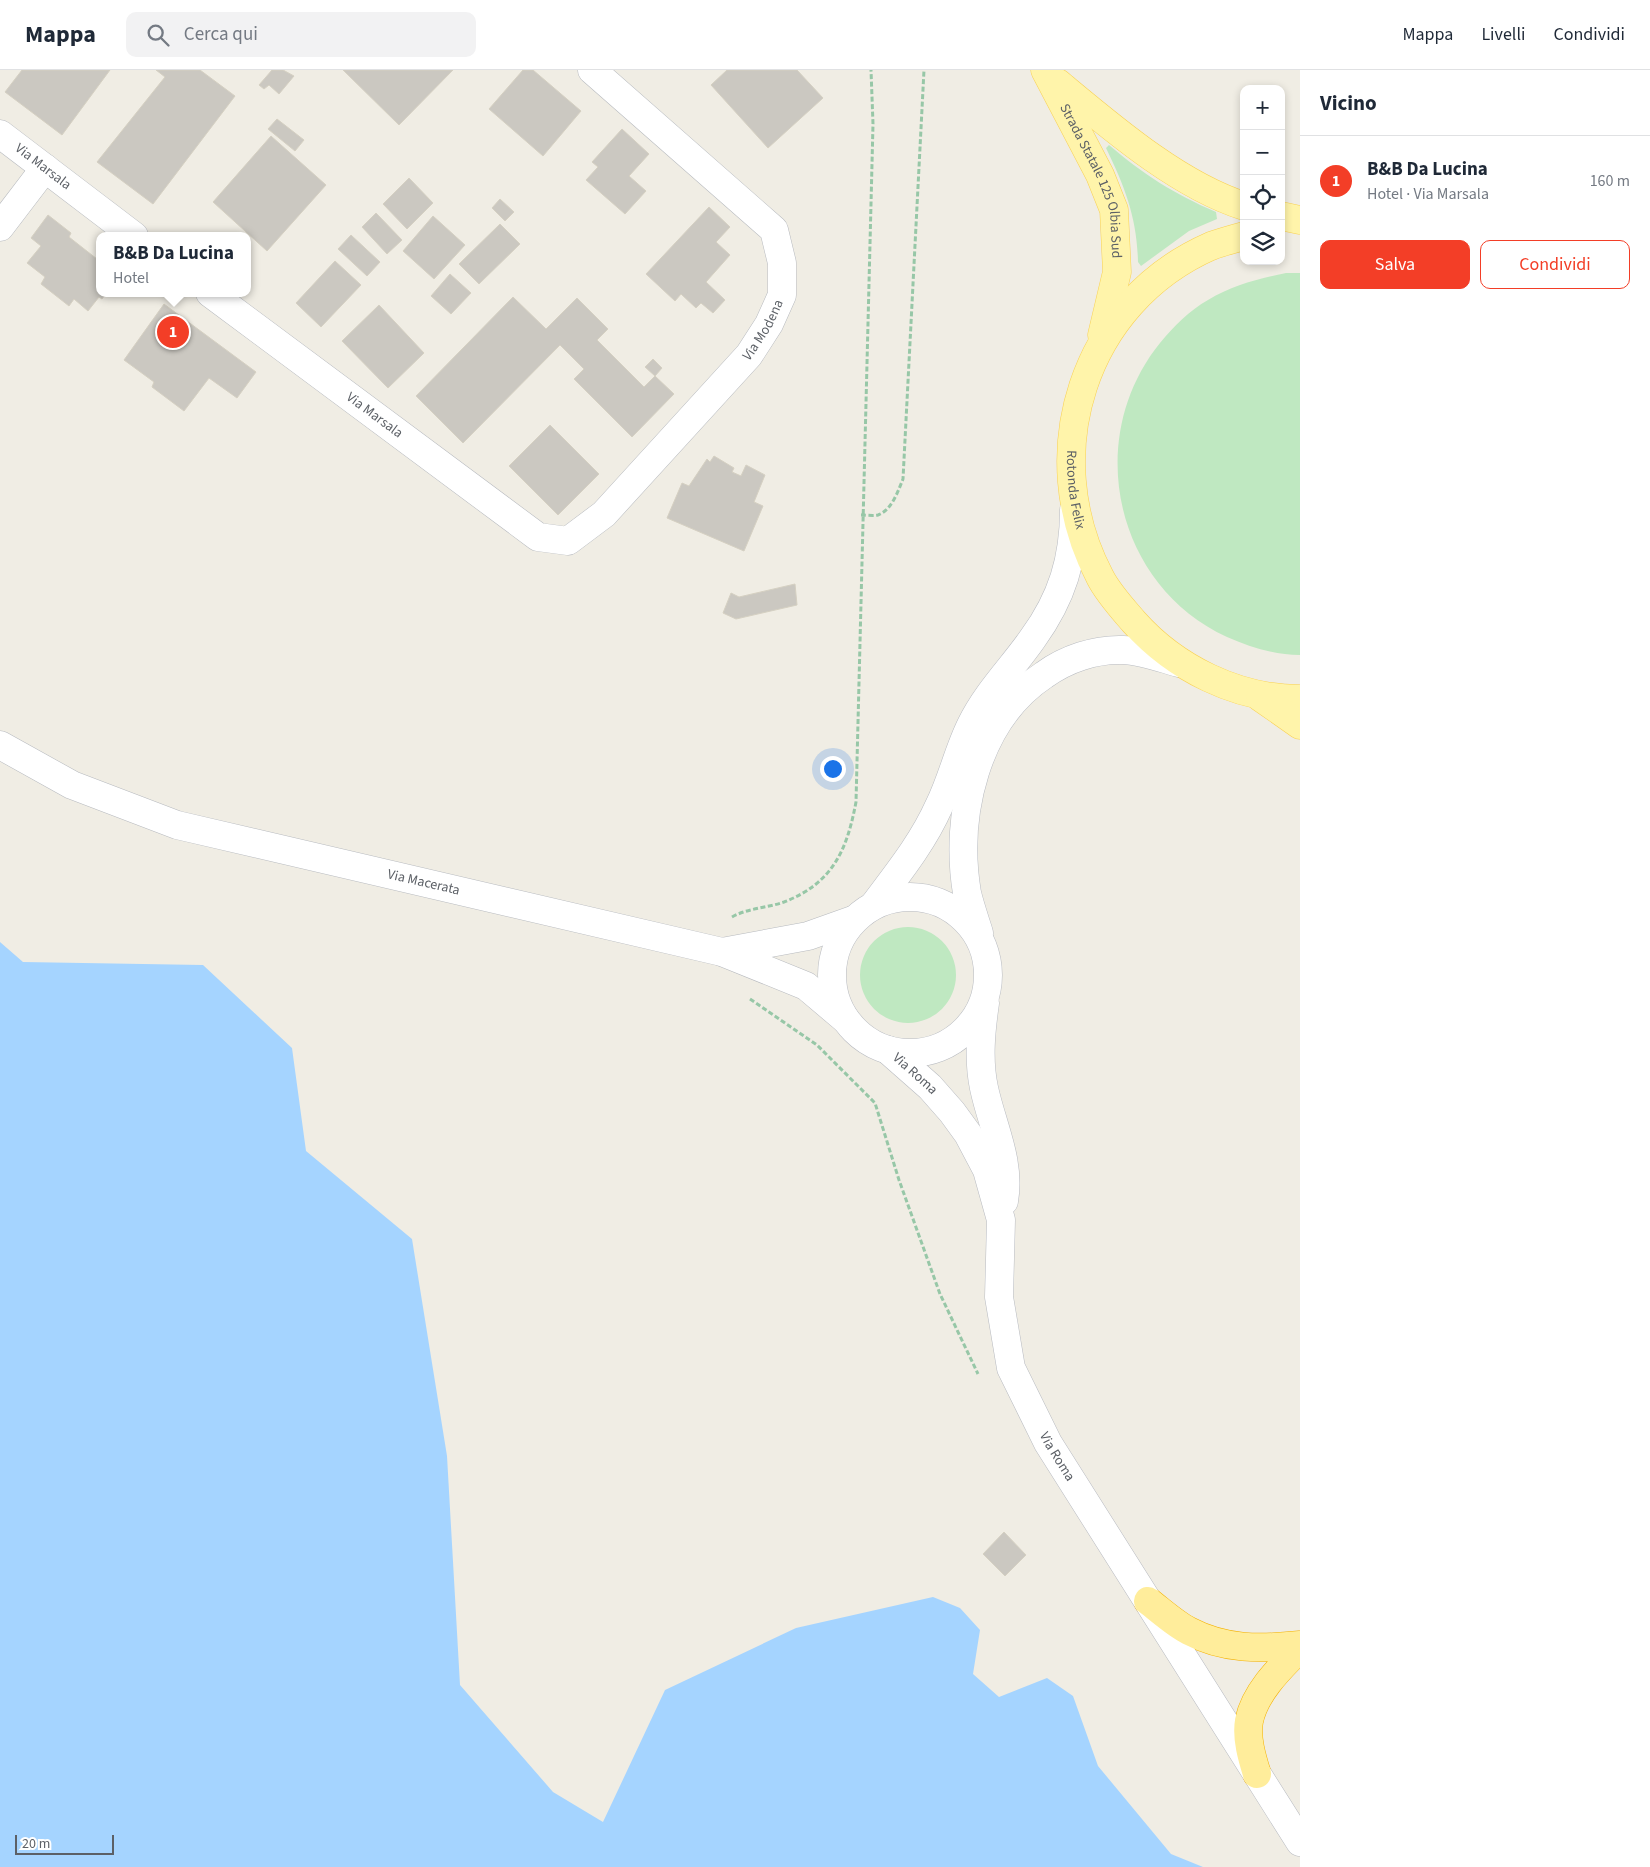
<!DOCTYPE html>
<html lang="it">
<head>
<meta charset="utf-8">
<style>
  :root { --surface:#fff; --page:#f2f2f3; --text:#1f2937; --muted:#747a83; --line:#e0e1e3; --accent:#f33e27 }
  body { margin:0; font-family:"Source Sans 3",sans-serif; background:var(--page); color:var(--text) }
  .controls { position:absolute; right:15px; top:15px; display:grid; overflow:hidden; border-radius:10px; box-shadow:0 2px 8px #0003 }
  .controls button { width:45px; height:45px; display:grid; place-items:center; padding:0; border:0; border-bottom:1px solid var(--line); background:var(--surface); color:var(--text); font:25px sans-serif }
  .scale { position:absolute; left:15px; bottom:12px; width:99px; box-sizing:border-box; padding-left:5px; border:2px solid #5c6066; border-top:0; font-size:14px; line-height:18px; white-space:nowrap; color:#5c6066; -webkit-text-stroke:4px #fff; paint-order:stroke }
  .you { position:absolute; left:832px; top:698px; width:18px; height:18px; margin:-12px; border:4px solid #fff; border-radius:50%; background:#1a73e8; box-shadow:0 0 0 8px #1a73e833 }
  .badge { display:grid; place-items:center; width:32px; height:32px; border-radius:50%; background:var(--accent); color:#fff; font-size:16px; font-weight:700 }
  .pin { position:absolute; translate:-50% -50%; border:2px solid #fff; box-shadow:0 1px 5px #0006 }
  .popup { position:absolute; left:96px; top:162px; width:155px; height:65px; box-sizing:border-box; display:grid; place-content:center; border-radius:10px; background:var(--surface); filter:drop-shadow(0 1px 4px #0005); font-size:16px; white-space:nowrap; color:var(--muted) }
  .popup b { font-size:19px; color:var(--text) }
  .popup::after { content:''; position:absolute; left:50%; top:100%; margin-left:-10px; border:10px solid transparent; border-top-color:var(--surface) }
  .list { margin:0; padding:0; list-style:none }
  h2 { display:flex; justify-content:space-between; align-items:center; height:65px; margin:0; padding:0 20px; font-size:21px }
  h2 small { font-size:16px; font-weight:400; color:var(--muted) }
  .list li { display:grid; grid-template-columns:32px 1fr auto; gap:15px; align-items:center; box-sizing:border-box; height:90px; padding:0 20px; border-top:1px solid var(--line) }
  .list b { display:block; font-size:19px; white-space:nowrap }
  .list p { margin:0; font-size:16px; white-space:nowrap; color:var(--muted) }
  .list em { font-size:16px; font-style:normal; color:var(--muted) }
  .actions { display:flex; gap:10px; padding:15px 20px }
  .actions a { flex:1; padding:11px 0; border:1px solid var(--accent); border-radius:10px; text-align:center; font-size:18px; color:var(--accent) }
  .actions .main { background:var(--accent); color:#fff }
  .icon { flex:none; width:28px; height:28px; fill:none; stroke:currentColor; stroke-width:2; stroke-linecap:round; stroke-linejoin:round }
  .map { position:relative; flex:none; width:1300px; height:1797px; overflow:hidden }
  header { display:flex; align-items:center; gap:30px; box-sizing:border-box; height:70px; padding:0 25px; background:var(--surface); border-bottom:1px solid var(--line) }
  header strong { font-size:24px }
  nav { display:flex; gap:28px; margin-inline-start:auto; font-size:18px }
  .search { width:350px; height:45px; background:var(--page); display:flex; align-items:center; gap:12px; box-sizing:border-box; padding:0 18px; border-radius:10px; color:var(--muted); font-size:19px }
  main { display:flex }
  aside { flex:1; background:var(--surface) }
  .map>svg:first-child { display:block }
</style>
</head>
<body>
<header>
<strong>Mappa</strong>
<div class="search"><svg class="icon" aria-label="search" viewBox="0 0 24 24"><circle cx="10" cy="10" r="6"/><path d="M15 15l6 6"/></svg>Cerca qui</div>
<nav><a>Mappa</a><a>Livelli</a><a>Condividi</a></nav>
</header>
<main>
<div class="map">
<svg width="1300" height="1797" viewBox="0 0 1300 1797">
  <rect width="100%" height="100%" fill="#f0ede4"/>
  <path fill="#bfe8c1" d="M1109,75C1143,104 1174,124 1216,142L1217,149L1189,161L1141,196L1138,192C1137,148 1125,117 1106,78Z
    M1286,203H1300V585C1274,585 1250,577 1227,567C1114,515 1083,368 1160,273C1173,257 1190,240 1208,230C1233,215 1258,209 1286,203Z
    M860 905a48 48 0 1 1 96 0a48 48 0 1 1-96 0Z"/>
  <path fill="#a5d4ff" d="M0,872L23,892L203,895L292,978L306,1081L412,1169L447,1386L460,1615L553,1722L603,1752L665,1620L796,1558L933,1527L960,1538L980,1560L973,1604L999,1627L1047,1608L1073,1626L1098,1696L1171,1784L1203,1797H0Z"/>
  <path fill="#cbc8c1" stroke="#d5d0c2" d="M22,0H110L62,65L5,22Z
    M156,0H200L235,26L153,134L97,92L165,7Z
    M272,0H283L294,6L279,24L269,15L264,19L259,15Z
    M343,0H453L399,55Z
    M523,0H533L581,41L543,86L489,39Z
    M727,0H797L823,28L768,78L711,15Z
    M277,49L304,70L295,81L268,59Z
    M622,59L649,84L629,106L646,121L625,144L586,110L598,97L592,92Z
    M271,66L326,115L267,181L213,132Z
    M409,108L433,133L407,159L383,134Z
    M500,129L514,142L505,151L492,138Z
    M709,137L730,157L716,172L730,185L706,212L725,230L713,243L701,233L696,238L681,224L675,231L646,204Z
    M376,143L402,170L387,184L362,157Z
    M48,145L71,163L69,167L97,189L99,186V223H106L102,229L99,227L88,241L74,229L69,236L41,214L45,207L27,193L41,176L31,168Z
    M433,146L465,175L434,209L403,181Z
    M500,154L520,174L479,214L459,194Z
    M351,165L380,192L367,206L338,179Z
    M335,191L361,215L321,257L296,233Z
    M450,204L471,223L451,244L431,226Z
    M513,227L546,259L577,228L608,259L597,270L644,317L655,306L674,324L632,367L574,309L584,299L560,275L463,373L416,326Z
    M164,234L256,302L237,328L209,308L184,341L152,317L154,312L124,290Z
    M379,235L424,283L388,318L342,271Z
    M653,289L662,298L655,306L645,297Z
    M550,355L599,404L558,445L509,396Z
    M714,386L734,398L732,402L741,406L746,395L765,405L754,432L763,436L744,481L667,448L682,413L689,416L707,389L710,392Z
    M795,514L797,535L736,549L723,543L731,523L739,527Z
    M1004,1462L1026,1485L1005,1506L983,1484Z"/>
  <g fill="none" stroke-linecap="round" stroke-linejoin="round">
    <defs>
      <g id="minor">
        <path id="s1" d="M0,64L134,166"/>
        <path d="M0,157L45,98"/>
        <path id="s2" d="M210,223L538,467L568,471L604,444L749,285L769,254L782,225V193L774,160L592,0"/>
        <path id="s3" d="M0,675L72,715L177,755L722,882L806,916L845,949"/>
        <path d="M722,882L808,866L853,850"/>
      </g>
      <g id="secondary">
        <circle cx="910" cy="905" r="78"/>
        <path d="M874,835C898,803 923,772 939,736C952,710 958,681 971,655C987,622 1013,597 1033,568C1062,528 1074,489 1074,440"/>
        <path d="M979,863C975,850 970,836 967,823C954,745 976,650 1044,605C1066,589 1095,579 1123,580C1142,581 1161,588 1179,593"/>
        <path d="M985,933C981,961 978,990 984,1018C992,1056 1011,1091 1004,1131"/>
        <path id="s4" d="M888,980L930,1017L952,1042L968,1064L987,1100L1001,1150L999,1227L1011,1298L1048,1373L1300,1772"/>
      </g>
      <g id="primary">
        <path id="s5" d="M1045,0L1100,105L1114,140L1117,202L1102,265"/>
        <path d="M1058,13C1111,57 1178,115 1244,136"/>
        <path d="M1281,146L1300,150"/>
        <path id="s6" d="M1244,166C1233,169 1222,172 1211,176C1083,232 1035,384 1100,507C1108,523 1122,538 1134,552C1175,598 1237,629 1300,629"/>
        <path d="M1260,627L1300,655"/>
      </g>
      <path id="trunk" d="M1148,1531C1161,1541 1175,1554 1189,1561C1225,1580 1261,1579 1300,1575
        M1257,1704C1252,1688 1246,1668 1249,1651C1255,1622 1280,1598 1300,1578"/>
    </defs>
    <use href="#minor" stroke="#b7babf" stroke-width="29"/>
    <use href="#secondary" stroke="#b8bbc1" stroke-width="29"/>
    <use href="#primary" stroke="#f9d153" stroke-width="29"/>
    <use href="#trunk" stroke="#f4b100" stroke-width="29"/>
    <path stroke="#97c7a7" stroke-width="3" stroke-dasharray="5 2.5" stroke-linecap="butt" d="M861,445C866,445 873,446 878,445C892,440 898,421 903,409L924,0
      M732,847C748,838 767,838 784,832C833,813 847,780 856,732L873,54L871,0
      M750,929L817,975L875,1033L899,1110L940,1224L978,1304"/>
    <use href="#minor" stroke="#fff" stroke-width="28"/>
    <use href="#secondary" stroke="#fff" stroke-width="28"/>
    <use href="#primary" stroke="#fff4aa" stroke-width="28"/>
    <use href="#trunk" stroke="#ffed9b" stroke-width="28"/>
  </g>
  <g text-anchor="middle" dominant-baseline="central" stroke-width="5" stroke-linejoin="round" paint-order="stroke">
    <g font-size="14" fill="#5c6066" stroke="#fff">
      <text stroke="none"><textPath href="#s1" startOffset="54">Via Marsala</textPath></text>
      <text stroke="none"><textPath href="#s5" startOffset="122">Strada Statale 125 Olbia Sud</textPath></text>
      <text stroke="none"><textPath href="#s2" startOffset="728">Via Modena</textPath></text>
      <text stroke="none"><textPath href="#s2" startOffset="205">Via Marsala</textPath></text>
      <text stroke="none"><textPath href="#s6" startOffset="335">Rotonda Felix</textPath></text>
      <text stroke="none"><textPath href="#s3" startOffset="448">Via Macerata</textPath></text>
      <text stroke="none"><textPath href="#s4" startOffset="36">Via Roma</textPath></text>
      <text stroke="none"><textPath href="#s4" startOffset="458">Via Roma</textPath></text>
    </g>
  </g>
</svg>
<div class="controls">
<button>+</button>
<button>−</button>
<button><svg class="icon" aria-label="locate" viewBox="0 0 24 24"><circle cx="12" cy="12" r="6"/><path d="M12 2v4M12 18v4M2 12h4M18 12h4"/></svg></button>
<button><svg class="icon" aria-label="layers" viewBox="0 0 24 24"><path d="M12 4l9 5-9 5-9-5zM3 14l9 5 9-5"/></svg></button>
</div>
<div class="scale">20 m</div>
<div class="you"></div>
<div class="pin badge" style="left:173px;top:262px">1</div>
<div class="popup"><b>B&amp;B Da Lucina</b>Hotel</div>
</div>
<aside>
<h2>Vicino<small></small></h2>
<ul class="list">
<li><span class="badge">1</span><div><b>B&amp;B Da Lucina</b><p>Hotel · Via Marsala</p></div><em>160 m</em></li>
</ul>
<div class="actions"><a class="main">Salva</a><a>Condividi</a></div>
</aside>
</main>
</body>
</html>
